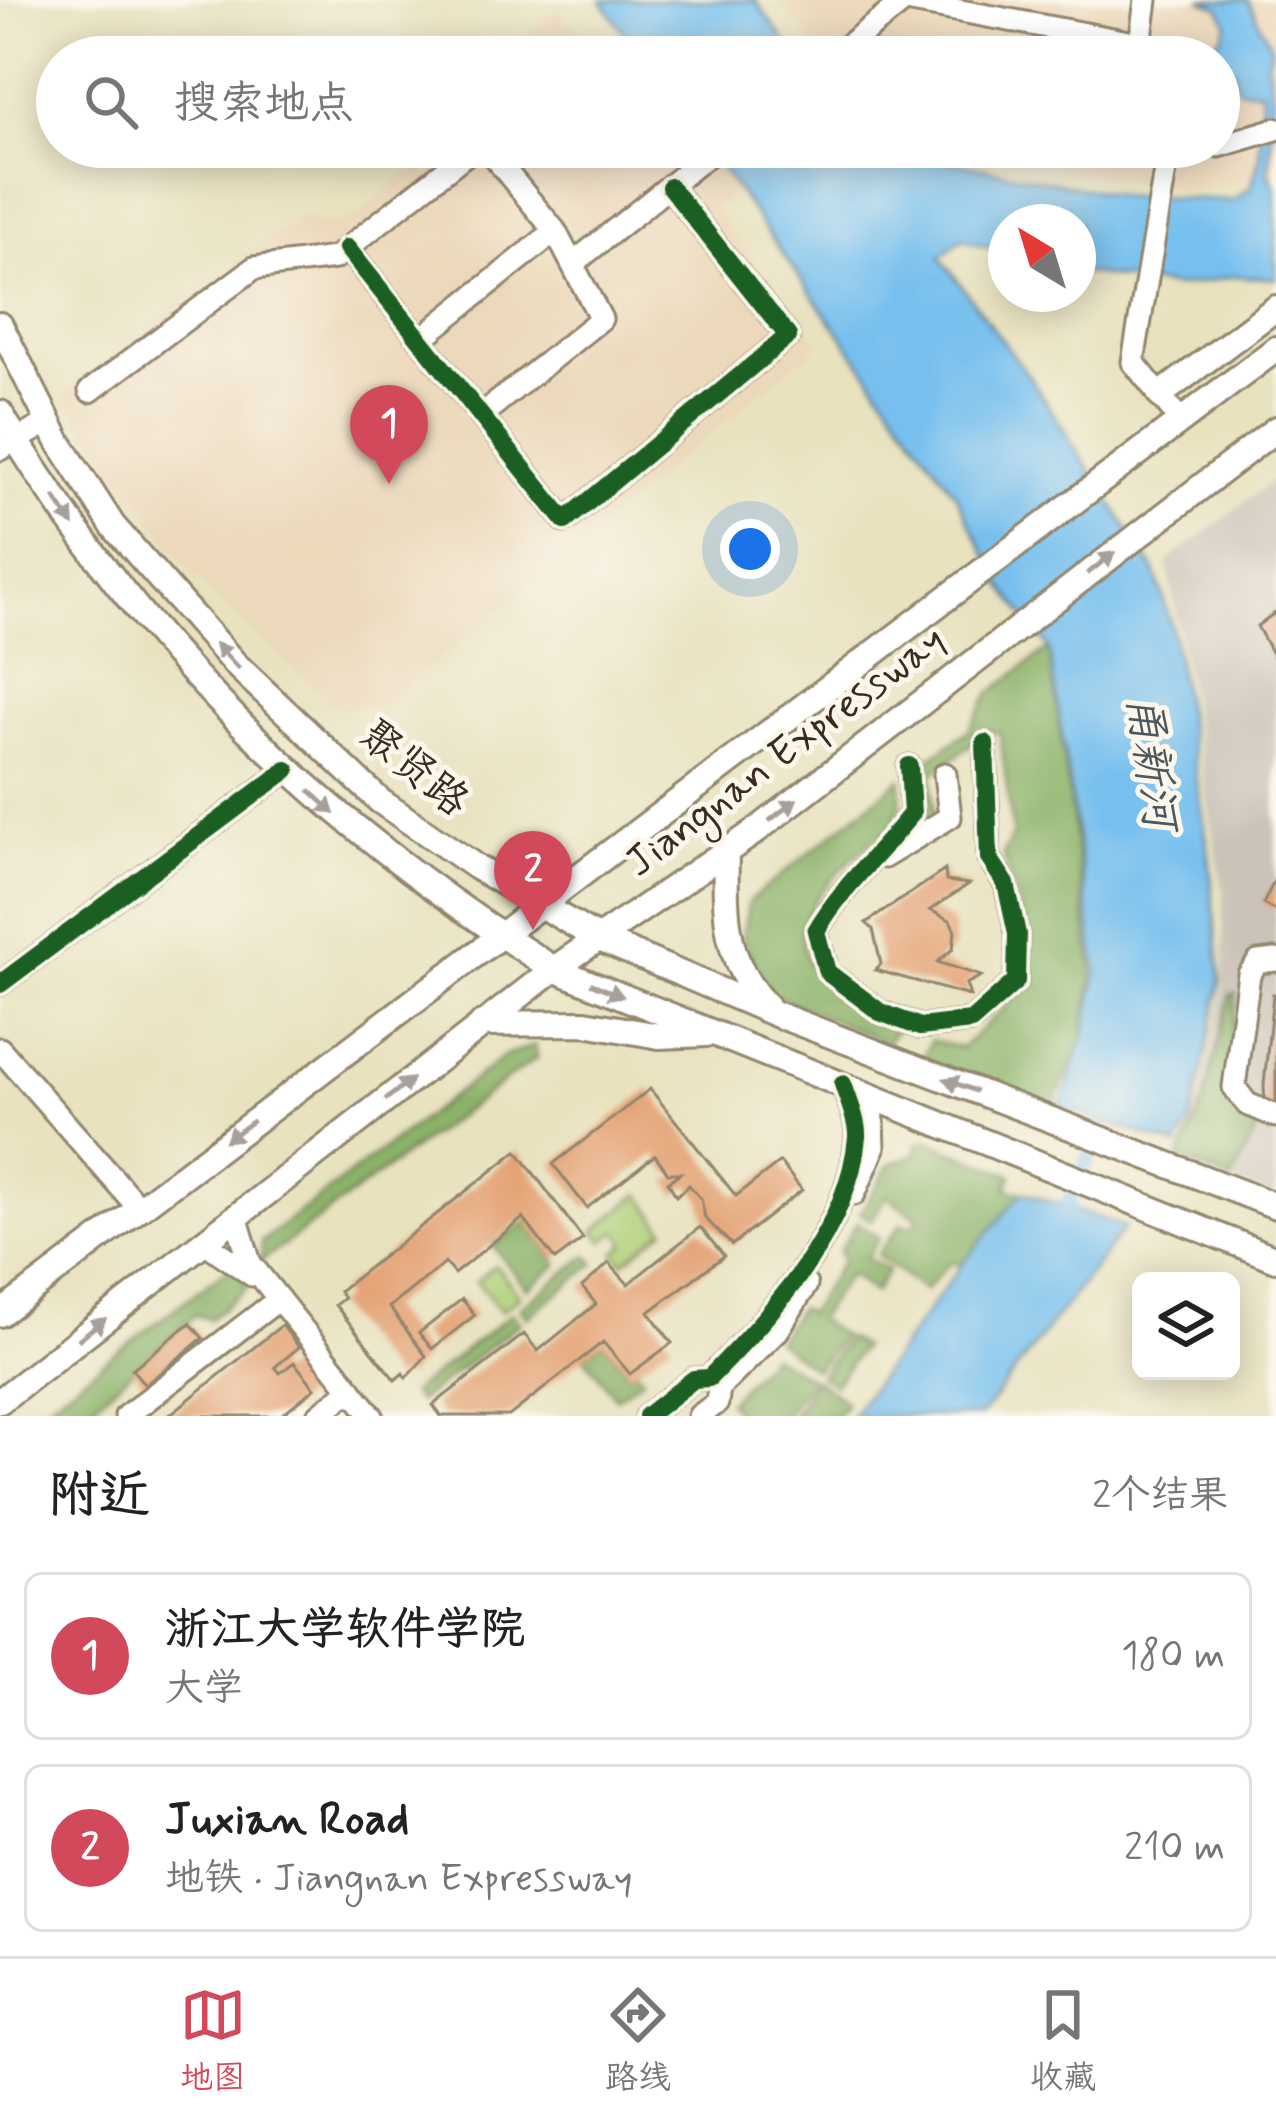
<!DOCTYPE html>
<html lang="zh">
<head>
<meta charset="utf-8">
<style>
  :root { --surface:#fff; --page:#f2f2f2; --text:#222; --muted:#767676; --line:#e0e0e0; --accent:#d1495b }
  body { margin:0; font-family:Mynerve,"LXGW WenKai TC",sans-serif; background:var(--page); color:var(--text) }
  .controls { position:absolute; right:36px; bottom:36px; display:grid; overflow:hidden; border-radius:18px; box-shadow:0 6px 30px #0003 }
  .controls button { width:108px; height:108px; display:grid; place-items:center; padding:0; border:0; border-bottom:3px solid var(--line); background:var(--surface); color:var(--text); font:60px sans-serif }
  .compass { position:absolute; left:988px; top:204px; width:108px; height:108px; border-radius:50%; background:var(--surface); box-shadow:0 6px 30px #0003; rotate:322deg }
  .you { position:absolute; left:750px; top:549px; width:42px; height:42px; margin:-30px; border:9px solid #fff; border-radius:50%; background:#1a73e8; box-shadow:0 0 0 18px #1a73e833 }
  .badge { display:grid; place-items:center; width:78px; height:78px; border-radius:50%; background:var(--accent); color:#fff; font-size:39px; font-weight:700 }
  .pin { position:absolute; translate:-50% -99px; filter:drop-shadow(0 3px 6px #0008) }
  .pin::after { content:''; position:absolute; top:63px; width:42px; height:36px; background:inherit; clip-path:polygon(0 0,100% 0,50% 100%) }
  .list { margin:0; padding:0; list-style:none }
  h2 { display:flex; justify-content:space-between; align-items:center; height:156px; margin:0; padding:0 48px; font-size:51px }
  h2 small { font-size:39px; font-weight:400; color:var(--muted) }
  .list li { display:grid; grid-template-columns:78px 1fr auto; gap:36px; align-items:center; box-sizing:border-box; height:168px; margin:0 24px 24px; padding:0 24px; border:3px solid var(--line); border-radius:18px }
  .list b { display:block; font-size:45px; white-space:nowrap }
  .list p { margin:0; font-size:39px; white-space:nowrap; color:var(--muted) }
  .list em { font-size:39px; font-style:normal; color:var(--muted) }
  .icon { flex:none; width:66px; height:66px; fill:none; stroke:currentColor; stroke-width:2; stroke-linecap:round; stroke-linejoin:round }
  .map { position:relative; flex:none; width:1276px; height:1416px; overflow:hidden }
  .search { position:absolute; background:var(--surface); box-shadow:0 6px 30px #0003; left:36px; right:36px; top:36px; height:132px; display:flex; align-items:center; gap:30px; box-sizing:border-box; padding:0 42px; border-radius:66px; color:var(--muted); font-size:45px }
  .sheet { height:540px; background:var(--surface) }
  nav { display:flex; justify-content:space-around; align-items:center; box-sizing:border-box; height:168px; border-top:3px solid var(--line); background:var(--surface); font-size:33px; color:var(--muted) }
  nav a { display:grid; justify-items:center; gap:6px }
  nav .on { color:var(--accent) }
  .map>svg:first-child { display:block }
</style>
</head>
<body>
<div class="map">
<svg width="1276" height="1416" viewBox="0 0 1276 1416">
  <rect width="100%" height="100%" fill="#fbf7ec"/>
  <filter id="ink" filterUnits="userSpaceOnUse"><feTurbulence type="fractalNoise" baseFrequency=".00833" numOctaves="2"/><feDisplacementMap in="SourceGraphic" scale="24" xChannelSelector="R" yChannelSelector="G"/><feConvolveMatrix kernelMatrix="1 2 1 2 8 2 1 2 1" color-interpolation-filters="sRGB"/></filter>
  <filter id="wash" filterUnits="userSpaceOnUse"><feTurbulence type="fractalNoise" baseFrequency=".004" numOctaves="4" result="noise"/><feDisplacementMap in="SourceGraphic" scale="48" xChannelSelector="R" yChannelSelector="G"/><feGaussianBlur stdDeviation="2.7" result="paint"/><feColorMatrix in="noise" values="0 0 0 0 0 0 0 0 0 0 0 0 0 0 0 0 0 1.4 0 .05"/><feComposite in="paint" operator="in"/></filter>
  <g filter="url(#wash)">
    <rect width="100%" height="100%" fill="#e8e2bf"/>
    <path fill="#ecd8ba" d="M779,0H1276V176L1188,192L940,147H1219V57H795L812,43Z
      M554,10L598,47L606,57H506Z
      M438,147H791L715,209L819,344L384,705L337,709L193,575L61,394L297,217L329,223L353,218Z"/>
    <path fill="#cbc3b8" d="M1276,478V1198L1173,1161L1193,1123L1224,984L1223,893L1167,562Z"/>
    <path fill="#adcf77" stroke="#747c4a" stroke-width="3" d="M640,1194L665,1229L623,1263L615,1253L626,1243L617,1231L603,1241L595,1230Z
      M495,1265L520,1296L501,1311L476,1281Z"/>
    <path fill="#8ab268" stroke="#626e43" stroke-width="3" d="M1049,648L1093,972L1083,1039L1050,1111L922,1059L931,1040L961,1048L1031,983L1020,912L1003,854L1013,835L1000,733L989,731L931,775L935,818L918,813L914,770L969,730L990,693Z
      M901,779V805L888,835L881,833C781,919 764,964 899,1023L887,1043L769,993L742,936L749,901Z
      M1231,994H1236L1227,1096L1260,1123L1231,1181L1180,1158L1203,1104Z
      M535,1045L536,1058L262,1261L261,1242L505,1056Z
      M928,1141L1012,1175L1007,1189L1023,1192L962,1264L950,1262L924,1291L877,1255L901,1224L912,1226L919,1219L887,1196L871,1220L860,1213L890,1164L918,1153L916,1144Z
      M526,1222L558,1265L527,1289L493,1246Z
      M857,1222L879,1238L866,1258L888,1270L874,1293L849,1274L817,1319L843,1336L815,1370L776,1340L799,1308L808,1313L843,1260L839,1252Z
      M588,1255L595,1264L527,1317L520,1308Z
      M236,1269L248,1287L210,1319L195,1315L90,1407L95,1416H32L222,1273Z
      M512,1313L520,1323L418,1402L411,1393Z
      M847,1338L862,1347L834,1385L820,1375Z
      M603,1342L629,1374L636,1369L643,1378L616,1398L584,1356Z
      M771,1355L812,1379L783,1416H739L728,1402Z
      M816,1380L846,1402L837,1416H792Z"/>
    <path fill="#76bfee" stroke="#587486" stroke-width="3" d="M601,0H755L796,57H642Z
      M1200,0H1248L1272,48L1267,61L1273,94L1269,173L1276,189V279L1235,276L1177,287L1078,272V222H1006V253L962,239L940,257L1031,379L1155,571L1171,624L1208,847L1221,981L1191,1121L1177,1146L1060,1107L1085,1034L1097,972L1049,648L1001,584L956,495L706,147H878L1123,196L1233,200L1251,187L1259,160L1262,90H1241L1234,83V70H1222L1221,56L1209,57V44L1222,37L1228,23L1219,7Z
      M1023,1192L1125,1227L981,1416H851L962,1264Z"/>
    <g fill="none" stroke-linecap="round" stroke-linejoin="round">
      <path stroke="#76bfee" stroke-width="15" d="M1060,1223L1101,1130"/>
    </g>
    <g id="blocks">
      <path fill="#e4a374" d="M1276,612V661L1257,626Z
        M945,870L946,881L969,884L930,910L950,920L955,931L953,949L937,962L981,976L966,984L970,996L875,970L881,964L873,929L866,923Z
        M1276,877V911L1263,904Z
        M1273,994L1276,995V1112L1265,1108L1264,1085Z
        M650,1089L736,1196L780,1162L802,1190L732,1245L705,1218L701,1199L689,1185L676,1196L668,1182L680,1173H668L655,1155L587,1208L553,1164Z
        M517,1151L583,1239L555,1260L523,1218L454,1274L445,1263L389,1307L426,1356L406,1378L403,1373L395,1380L335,1305L344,1298L339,1291Z
        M700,1227L724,1256L649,1312L672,1343L630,1374L603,1342L509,1416H441L433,1405L524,1334L538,1351L596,1304L582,1287L609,1263L628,1284Z
        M462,1299L475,1315L432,1349L419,1333Z
        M190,1323L203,1338L145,1385L132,1369Z
        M282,1325L299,1347L275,1367L280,1373L294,1362L315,1388L280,1416H168Z"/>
    </g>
  </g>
  <g filter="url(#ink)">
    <use href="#blocks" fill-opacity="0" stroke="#92866e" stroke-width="3"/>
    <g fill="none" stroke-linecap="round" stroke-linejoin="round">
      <defs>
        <path id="minor" d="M906,1L1140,44L1159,57
          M1140,44L1146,0
          M833,57L906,0
          M1219,146L1276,129
          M1169,147L1133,362L1179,419
          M347,248L565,521L788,336L670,187
          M575,262L718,147
          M422,338L555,231L486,147
          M90,391L254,268L335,258L475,147
          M484,413L601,319L555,231
          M0,449L49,422
          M909,766L912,813C880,854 842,886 816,931L827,972L880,1012L920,1027L971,1021L1016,981L1017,934L1006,884L989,858L985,743
          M884,857L950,817L945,774
          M1276,960L1258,962L1249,974L1234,1087L1247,1104L1276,1116
          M0,984L287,770
          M0,1049L138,1207
          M854,1194L874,1148L872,1096
          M236,1216L250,1263L372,1416
          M203,1241L252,1275
          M126,1416L279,1299
          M318,1416L351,1389
          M647,1416L694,1379L709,1378C771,1315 849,1231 857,1137C858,1121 848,1100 843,1084
          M699,1416L717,1403L719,1388L778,1330L806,1285"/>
        <path id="major" d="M0,325L59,442L113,526L235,664L380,801L476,867L597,938L773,1013L1276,1206
          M1160,395L1276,308
          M0,413C143,651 320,823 554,969L1276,1259
          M726,851C725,909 723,962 766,1005
          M482,1024L585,1023L659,1036L707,1034
          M0,1314L1276,349
          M0,1401L554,969L753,833L1276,429"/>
      </defs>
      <use href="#minor" stroke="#92866e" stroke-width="27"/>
      <use href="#major" stroke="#92866e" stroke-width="30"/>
      <use href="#minor" stroke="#fff" stroke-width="21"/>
      <use href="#major" stroke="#fff" stroke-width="24"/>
      <defs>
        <path id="cycleway" d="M347,248L565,521L788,336L670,187
          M909,766L912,813C880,854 842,886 816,931L827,972L880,1012L920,1027L971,1021L1016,981L1017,934L1006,884L989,858L985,743
          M0,984L287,770
          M647,1416L694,1379L709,1378C771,1315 849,1231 857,1137C858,1121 848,1100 843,1084"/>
      </defs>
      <use href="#cycleway" stroke="#fbf7ec" stroke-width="26"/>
      <use href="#cycleway" stroke="#1b5e20" stroke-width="18"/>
    </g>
    <defs><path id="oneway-solid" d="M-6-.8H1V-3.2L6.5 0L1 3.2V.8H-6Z" transform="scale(3)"/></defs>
    <g fill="#a79f9a">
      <use href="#oneway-solid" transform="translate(64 511) rotate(56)"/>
      <use href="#oneway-solid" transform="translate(1101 563) rotate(-38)"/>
      <use href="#oneway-solid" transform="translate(227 656) rotate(-133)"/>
      <use href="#oneway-solid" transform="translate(322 802) rotate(43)"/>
      <use href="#oneway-solid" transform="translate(783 810) rotate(-38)"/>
      <use href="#oneway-solid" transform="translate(607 990) rotate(22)"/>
      <use href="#oneway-solid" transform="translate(960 1085) rotate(-159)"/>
      <use href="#oneway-solid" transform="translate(399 1089) rotate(-38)"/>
      <use href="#oneway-solid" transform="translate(239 1131) rotate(144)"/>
      <use href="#oneway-solid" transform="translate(92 1329) rotate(-38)"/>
    </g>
  </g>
  <g text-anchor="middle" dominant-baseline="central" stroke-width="10" stroke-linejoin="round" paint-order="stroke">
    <g font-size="42" fill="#3b2a1e" stroke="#fbf7ec">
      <text transform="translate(786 752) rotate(-37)">Jiangnan Expressway</text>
      <text transform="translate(413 769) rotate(39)">聚贤路</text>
    </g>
    <g font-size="45" font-style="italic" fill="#4d575c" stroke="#fbf7ec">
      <text transform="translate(1150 762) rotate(82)">甬新河</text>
    </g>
  </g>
</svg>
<div class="controls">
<button><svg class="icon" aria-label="layers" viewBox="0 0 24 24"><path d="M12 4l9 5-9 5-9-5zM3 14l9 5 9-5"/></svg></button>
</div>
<svg class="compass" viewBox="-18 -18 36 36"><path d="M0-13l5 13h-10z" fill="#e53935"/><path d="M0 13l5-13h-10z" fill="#767676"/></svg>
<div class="you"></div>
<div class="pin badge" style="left:389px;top:484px">1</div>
<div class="pin badge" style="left:533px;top:930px">2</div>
<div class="search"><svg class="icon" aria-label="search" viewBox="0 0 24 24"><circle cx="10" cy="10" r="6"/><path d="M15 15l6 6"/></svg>搜索地点</div>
</div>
<section class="sheet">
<h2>附近<small>2个结果</small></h2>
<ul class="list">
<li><span class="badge">1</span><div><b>浙江大学软件学院</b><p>大学</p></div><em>180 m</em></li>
<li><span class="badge">2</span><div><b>Juxian Road</b><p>地铁 · Jiangnan Expressway</p></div><em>210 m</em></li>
</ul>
</section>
<nav>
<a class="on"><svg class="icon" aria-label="map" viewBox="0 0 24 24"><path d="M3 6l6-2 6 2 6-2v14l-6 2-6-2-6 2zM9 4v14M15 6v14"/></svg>地图</a>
<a><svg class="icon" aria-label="directions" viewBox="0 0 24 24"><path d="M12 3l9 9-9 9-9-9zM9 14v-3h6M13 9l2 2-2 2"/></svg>路线</a>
<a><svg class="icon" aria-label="saved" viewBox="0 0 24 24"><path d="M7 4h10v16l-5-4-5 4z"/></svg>收藏</a>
</nav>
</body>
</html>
